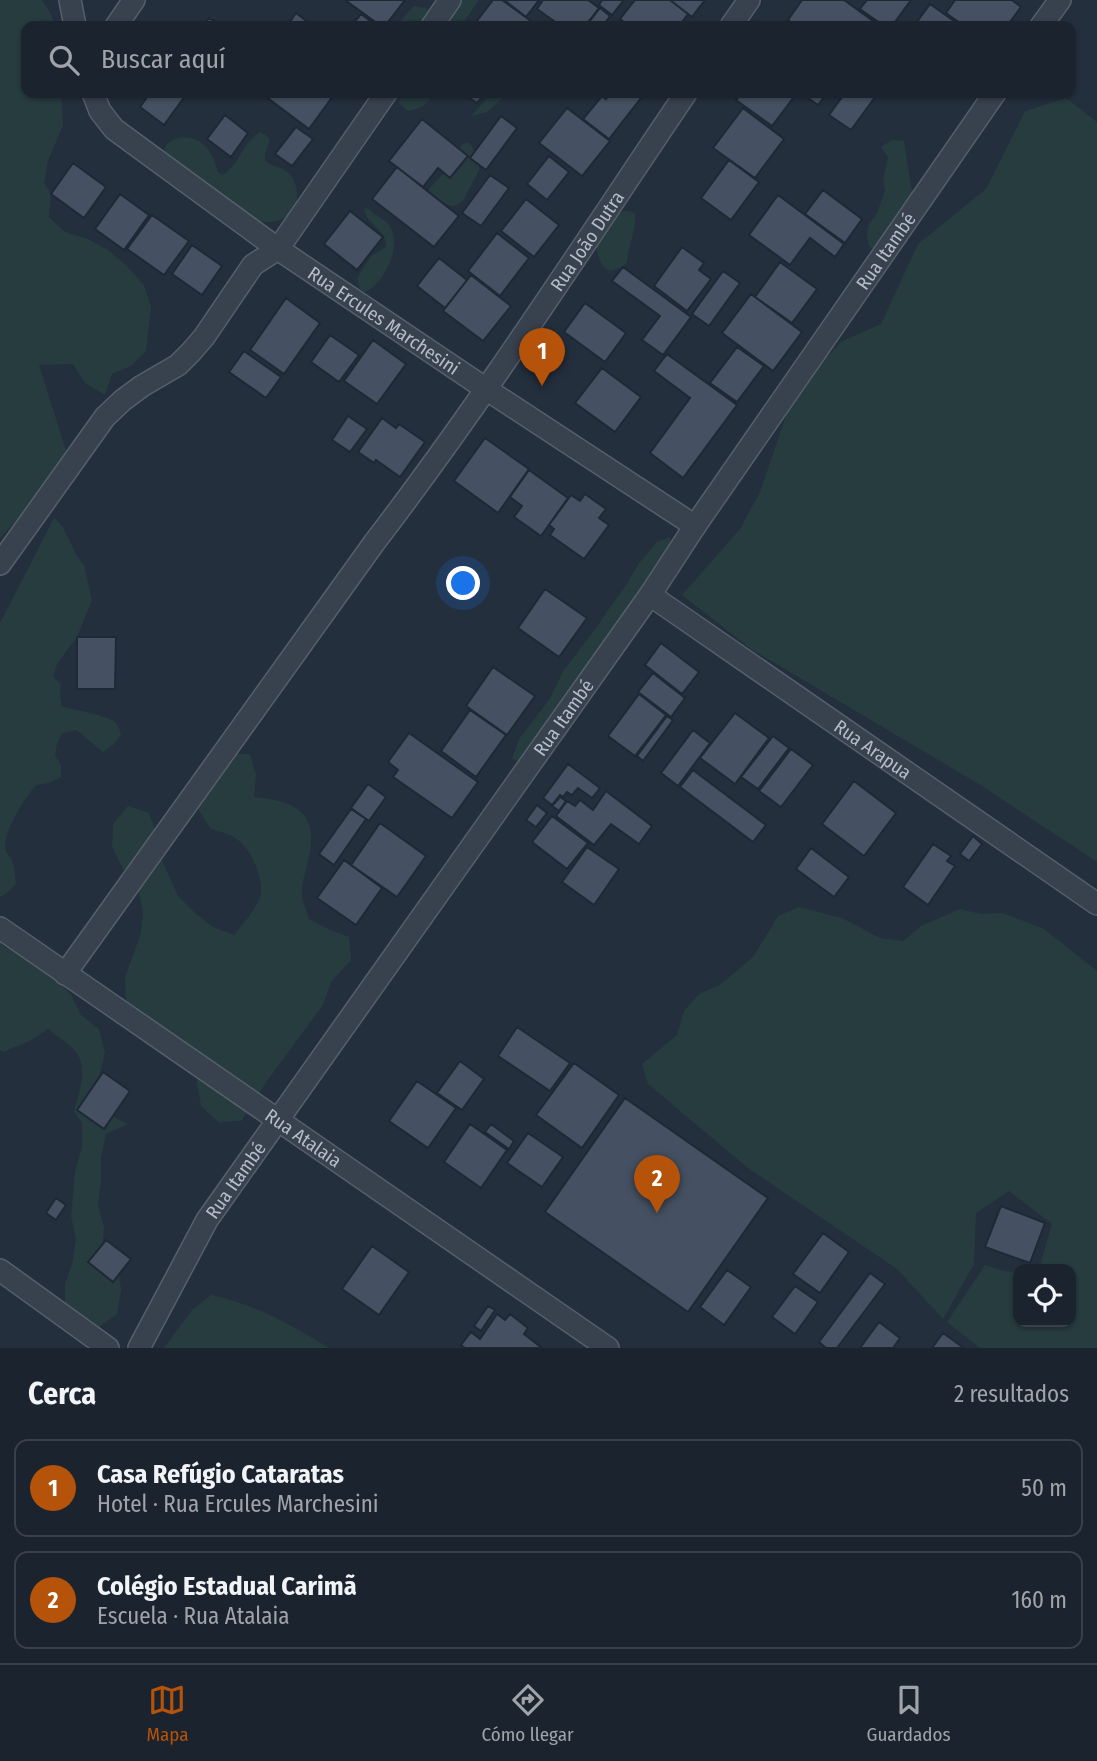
<!DOCTYPE html>
<html lang="es">
<head>
<meta charset="utf-8">
<style>
  :root { --surface:#1b232e; --page:#242b36; --text:#f1f3f6; --muted:#a0a4aa; --line:#39404a; --accent:#b45309 }
  body { margin:0; font-family:"Fira Sans Condensed",sans-serif; background:var(--page); color:var(--text) }
  .controls { position:absolute; right:21px; bottom:21px; display:grid; overflow:hidden; border-radius:14px; box-shadow:0 2px 5px #0004 }
  .controls button { width:63px; height:63px; display:grid; place-items:center; padding:0; border:0; border-bottom:2px solid var(--line); background:var(--surface); color:var(--text); font:35px sans-serif }
  .you { position:absolute; left:464px; top:584px; width:24px; height:24px; margin:-18px; border:5px solid #fff; border-radius:50%; background:#1a73e8; box-shadow:0 0 0 10px #1a73e833 }
  .badge { display:grid; place-items:center; width:46px; height:46px; border-radius:50%; background:var(--accent); color:#fff; font-size:23px; font-weight:700 }
  .pin { position:absolute; translate:-50% -58px; filter:drop-shadow(0 2px 4px #0008) }
  .pin::after { content:''; position:absolute; top:37px; width:24px; height:21px; background:inherit; clip-path:polygon(0 0,100% 0,50% 100%) }
  .list { margin:0; padding:0; list-style:none }
  h2 { display:flex; justify-content:space-between; align-items:center; height:91px; margin:0; padding:0 28px; font-size:30px }
  h2 small { font-size:23px; font-weight:400; color:var(--muted) }
  .list li { display:grid; grid-template-columns:46px 1fr auto; gap:21px; align-items:center; box-sizing:border-box; height:98px; margin:0 14px 14px; padding:0 14px; border:2px solid var(--line); border-radius:14px }
  .list b { display:block; font-size:26px; white-space:nowrap }
  .list p { margin:0; font-size:23px; white-space:nowrap; color:var(--muted) }
  .list em { font-size:23px; font-style:normal; color:var(--muted) }
  .icon { flex:none; width:38px; height:38px; fill:none; stroke:currentColor; stroke-width:2; stroke-linecap:round; stroke-linejoin:round }
  .map { position:relative; flex:none; width:1097px; height:1348px; overflow:hidden }
  .search { position:absolute; background:var(--surface); box-shadow:0 2px 5px #0004; left:21px; right:21px; top:21px; height:77px; display:flex; align-items:center; gap:18px; box-sizing:border-box; padding:0 24px; border-radius:14px; color:var(--muted); font-size:26px }
  .sheet { height:315px; background:var(--surface) }
  nav { display:flex; justify-content:space-around; align-items:center; box-sizing:border-box; height:98px; border-top:2px solid var(--line); background:var(--surface); font-size:19px; color:var(--muted) }
  nav a { display:grid; justify-items:center; gap:4px }
  nav .on { color:var(--accent) }
  .map>svg:first-child { display:block }
</style>
</head>
<body>
<div class="map">
<svg width="1097" height="1348" viewBox="0 0 1097 1348">
  <rect width="100%" height="100%" fill="#242f3e"/>
  <path fill="#263c3f" d="M0,0H42L51,14L55,26H26V93H61L63,125L48,161L44,183L51,194L49,217L65,232L88,239L108,250L126,265L144,285L151,307L146,351L131,366L112,374L105,395L85,383L73,364L39,365L70,463L0,538Z
    M457,0H479L461,26H396L414,6L426,8L436,12Z
    M400,93H432C427,106 421,108 408,111L399,103Z
    M492,93H508L487,112L471,116Z
    M1066,98L1097,122V862L982,786L751,649L682,595L740,529L760,492L788,410L812,373L842,341L881,324L918,244L986,189L1025,111Z
    M260,132L266,135L270,140L265,154V160C272,169 284,165 292,177C297,184 299,200 295,209C288,221 267,225 256,220L164,156C162,136 190,133 202,143C211,150 215,161 218,172L223,175C240,164 241,145 260,132Z
    M892,140L904,141L911,187L916,197L879,253L869,246L867,234L869,224L877,213L885,191L883,180L888,157L881,147Z
    M468,142L472,146L479,163V170L464,199L457,205L450,206L429,196L428,190L442,175L447,173C452,162 455,146 468,142Z
    M364,208C373,210 366,207 373,213C379,218 387,220 391,228C401,249 385,281 366,292L360,290L357,278L371,256L386,247C387,229 366,225 364,208Z
    M624,211H629L635,213C637,227 628,247 627,262L623,267L610,271C599,266 598,255 596,245L617,214Z
    M54,518L62,526L77,556L84,565L92,600L77,637L57,664L53,677L61,684L60,695L62,706C75,711 111,715 117,724C119,727 120,731 121,735L113,745L103,752C93,745 86,737 76,730L63,733L57,743L55,756L61,765V777L49,783L36,785C25,798 1,834 6,851C7,855 11,857 12,861C15,868 15,876 16,884L7,893L0,897V623Z
    M670,537L673,548L523,762L512,759L519,739L549,700L564,670L599,624L606,613L626,585L639,563L657,542Z
    M224,754H250L256,775L254,797C297,801 320,813 308,861C306,872 300,887 302,898C304,905 307,912 309,919L328,929L349,937L351,960L331,982L323,1005L267,1081L241,1121L218,1122L201,1106L197,1084L198,1062L184,1041L143,1015L126,1000L125,977L141,933L143,911L138,888L123,869L112,847L113,824L128,806L149,813L157,835L160,856L178,896L195,913L213,927L234,935C242,925 259,906 261,893C262,874 250,845 232,836C226,833 218,831 211,829L199,811L197,788Z
    M799,907L842,918L880,938L903,941L921,926L960,909L981,914L1003,913L1044,929L1097,971V1348H980L947,1322L985,1265L1004,1271L1018,1273V1322H1071V1269H1039L1052,1224L1009,1191L976,1213L974,1264L943,1319L897,1269L748,1168L648,1084L642,1064L677,1035L684,1011L699,994L720,985L753,957L778,916Z
    M0,941L2,945L20,956L41,962L71,995L81,1015L99,1029L105,1052L100,1074L78,1110L108,1114L128,1124L106,1134L101,1158V1181L98,1205L104,1228L102,1251L118,1267L121,1290L117,1314L99,1327L76,1329L65,1309V1284L73,1261L76,1239L71,1216L75,1172L82,1147V1123L74,1111C79,1093 89,1067 75,1051C68,1043 57,1036 48,1029L30,1041L3,1052L0,1050Z
    M211,1295C254,1304 292,1325 329,1348H164L192,1310Z"/>
  <path fill="#455162" stroke="#1f2835" stroke-width="2" d="M345,0H405L385,26H381Z
    M493,0H502L535,24L533,26H473Z
    M504,0H539L526,17Z
    M543,0H588L599,8L585,26H561L537,9Z
    M602,0H624L612,15L599,5Z
    M635,0H670L688,14L679,26H629L620,19Z
    M670,0H705L692,17Z
    M802,0H844L873,21L869,26H796L788,20Z
    M867,0H911L892,26H884L860,9Z
    M955,0H1012L1021,7L1007,26H964L946,13Z
    M930,4L961,26H914Z
    M600,8L610,16L603,26H586Z
    M296,13L313,26H287Z
    M361,14L377,26H351Z
    M209,18L221,26H203Z
    M150,93H181L185,96L164,125L140,107Z
    M261,93H328L333,96L309,129Z
    M462,93H485L477,103Z
    M610,93H633L641,98L609,139L583,119L602,96L606,99Z
    M742,93H797L772,126L736,100Z
    M801,93H827L818,105Z
    M845,93H878L851,130L829,115Z
    M567,108L610,141L582,176L539,143Z
    M743,108L784,139L755,178L713,148Z
    M225,115L248,133L231,157L207,139Z
    M501,116L517,128L486,170L470,158Z
    M422,119L468,156L450,178L438,168L423,187L389,161Z
    M296,127L313,139L292,166L275,154Z
    M549,156L569,172L547,200L527,184Z
    M729,160L759,182L731,220L701,198Z
    M73,163L106,187L84,218L51,194Z
    M397,167L459,216L434,247L372,199Z
    M490,175L509,188L481,226L462,213Z
    M823,190L862,219L845,243L805,214Z
    M120,194L149,215L124,250L95,229Z
    M778,195L844,244L835,257L810,238L790,265L749,235Z
    M526,199L559,225L534,257L501,231Z
    M350,211L383,237L357,270L324,244Z
    M152,215L189,241L164,275L127,249Z
    M497,233L529,258L500,296L468,271Z
    M192,245L222,266L202,295L172,274Z
    M682,247L704,263L699,270L711,279L687,311L654,286Z
    M439,258L467,280L445,308L417,286Z
    M780,262L817,289L792,323L755,297Z
    M623,267L691,317L663,355L642,340L660,316L612,281Z
    M723,271L740,283L709,326L692,314Z
    M471,275L511,306L483,341L443,311Z
    M751,294L802,332L773,371L722,333Z
    M286,298L320,323L284,374L250,350Z
    M585,303L626,333L605,362L564,332Z
    M330,335L359,355L339,382L311,362Z
    M373,340L406,364L377,404L344,381Z
    M737,347L764,366L737,402L710,383Z
    M244,351L281,377L266,398L229,372Z
    M667,354L737,405L683,478L650,453L690,398L654,371Z
    M602,368L641,397L615,432L575,403Z
    M348,416L367,429L350,452L332,440Z
    M382,418L396,428L399,424L425,442L400,477L376,460L374,463L358,452Z
    M485,438L529,469L498,513L454,481Z
    M529,470L568,498L541,536L514,517L522,506L510,497Z
    M585,494L606,509L599,518L609,525L584,559L550,535L554,529L549,525L571,495L580,501Z
    M545,589L587,618L559,657L518,628Z
    M77,637H116L115,689H77Z
    M661,643L699,672L682,694L645,665Z
    M493,667L535,696L507,735L466,706Z
    M653,673L685,698L671,717L638,692Z
    M639,694L666,715L635,756L608,736Z
    M470,710L506,735L476,777L441,751Z
    M735,713L769,738L735,784L700,758Z
    M667,716L673,720L643,761L637,756Z
    M693,730L710,743L678,786L661,773Z
    M409,733L478,782L452,818L393,777L398,770L388,762Z
    M773,736L789,748L758,789L741,777Z
    M791,749L813,765L781,807L759,791Z
    M568,764L600,788L592,798L578,788L572,795L567,792L563,797L560,795L552,805L543,798Z
    M693,770L766,825L753,842L680,787Z
    M854,781L896,813L864,856L822,824Z
    M368,784L386,797L369,821L351,808Z
    M606,791L652,826L639,844L611,824L594,845L556,816L567,801L575,806L580,800L593,810Z
    M560,797L566,801L559,811L552,806Z
    M537,805L547,813L536,827L526,820Z
    M351,809L366,819L334,865L319,854Z
    M552,816L588,843L567,869L532,842Z
    M380,823L426,856L397,897L351,865Z
    M973,836L982,844L969,861L960,854Z
    M933,844L951,856L947,861L955,866L928,905L903,887Z
    M587,847L619,869L594,905L562,882Z
    M811,848L849,877L834,897L796,869Z
    M344,860L382,888L356,925L317,898Z
    M517,1027L570,1063L550,1091L498,1056Z
    M460,1061L484,1079L462,1110L437,1093Z
    M574,1063L619,1095L582,1148L536,1115Z
    M103,1072L130,1091L104,1129L77,1110Z
    M417,1081L456,1108L428,1148L389,1121Z
    M625,1098L768,1198L688,1312L545,1212Z
    M470,1124L507,1150L481,1188L444,1162Z
    M491,1124L514,1141L509,1149L485,1132Z
    M528,1133L563,1157L542,1187L507,1163Z
    M56,1198L66,1205L56,1220L46,1213Z
    M1001,1206L1045,1223L1030,1263L985,1247Z
    M823,1233L849,1252L820,1293L793,1274Z
    M106,1240L131,1259L113,1282L88,1262Z
    M372,1246L409,1272L379,1315L342,1289Z
    M727,1270L751,1287L724,1325L700,1307Z
    M870,1273L885,1284L837,1348H826L819,1342Z
    M795,1286L818,1302L795,1334L772,1317Z
    M488,1306L495,1310L481,1331L474,1326Z
    M497,1314L505,1320L510,1314L528,1328L524,1334L542,1348H465L461,1345L471,1332L480,1339Z
    M879,1322L900,1338L893,1348H860Z
    M943,1333L964,1348H932Z"/>
  <g fill="none" stroke-linecap="round" stroke-linejoin="round">
    <defs>
      <g id="minor">
        <path d="M70,0L75,26"/>
        <path d="M116,26L134,0"/>
        <path d="M432,26L450,0"/>
        <path d="M731,26L749,0"/>
        <path d="M1041,26L1060,0"/>
        <path id="s1" d="M93,93L100,111L114,129L278,249L486,389L695,526"/>
        <path d="M0,564L105,417L123,400L142,386L178,365L191,352L204,337L253,265L278,249L386,93"/>
        <path id="s2" d="M650,595L1097,904"/>
        <path id="s3" d="M0,928L608,1348"/>
        <path id="s4" d="M65,974L374,543C485,398 584,244 686,93"/>
        <path d="M0,1270L108,1348"/>
        <path id="s5" d="M139,1348L207,1220L650,595L695,526L995,93"/>
      </g>
    </defs>
    <use href="#minor" stroke="#565f6c" stroke-width="24"/>
    <use href="#minor" stroke="#38414e" stroke-width="21"/>
  </g>
  <g text-anchor="middle" dominant-baseline="central" stroke-width="5" stroke-linejoin="round" paint-order="stroke">
    <g font-size="19" fill="#b4bcc9" stroke="#1d2633">
      <text stroke="none"><textPath href="#s4" startOffset="900">Rua João Dutra</textPath></text>
      <text stroke="none"><textPath href="#s5" startOffset="1328">Rua Itambé</textPath></text>
      <text stroke="none"><textPath href="#s1" startOffset="373">Rua Ercules Marchesini</textPath></text>
      <text stroke="none"><textPath href="#s5" startOffset="761">Rua Itambé</textPath></text>
      <text stroke="none"><textPath href="#s2" startOffset="271">Rua Arapua</textPath></text>
      <text stroke="none"><textPath href="#s3" startOffset="369">Rua Atalaia</textPath></text>
      <text stroke="none"><textPath href="#s5" startOffset="194">Rua Itambé</textPath></text>
    </g>
  </g>
</svg>
<div class="controls">
<button><svg class="icon" aria-label="locate" viewBox="0 0 24 24"><circle cx="12" cy="12" r="6"/><path d="M12 2v4M12 18v4M2 12h4M18 12h4"/></svg></button>
</div>
<div class="you"></div>
<div class="pin badge" style="left:542px;top:386px">1</div>
<div class="pin badge" style="left:657px;top:1213px">2</div>
<div class="search"><svg class="icon" aria-label="search" viewBox="0 0 24 24"><circle cx="10" cy="10" r="6"/><path d="M15 15l6 6"/></svg>Buscar aquí</div>
</div>
<section class="sheet">
<h2>Cerca<small>2 resultados</small></h2>
<ul class="list">
<li><span class="badge">1</span><div><b>Casa Refúgio Cataratas</b><p>Hotel · Rua Ercules Marchesini</p></div><em>50 m</em></li>
<li><span class="badge">2</span><div><b>Colégio Estadual Carimã</b><p>Escuela · Rua Atalaia</p></div><em>160 m</em></li>
</ul>
</section>
<nav>
<a class="on"><svg class="icon" aria-label="map" viewBox="0 0 24 24"><path d="M3 6l6-2 6 2 6-2v14l-6 2-6-2-6 2zM9 4v14M15 6v14"/></svg>Mapa</a>
<a><svg class="icon" aria-label="directions" viewBox="0 0 24 24"><path d="M12 3l9 9-9 9-9-9zM9 14v-3h6M13 9l2 2-2 2"/></svg>Cómo llegar</a>
<a><svg class="icon" aria-label="saved" viewBox="0 0 24 24"><path d="M7 4h10v16l-5-4-5 4z"/></svg>Guardados</a>
</nav>
</body>
</html>
